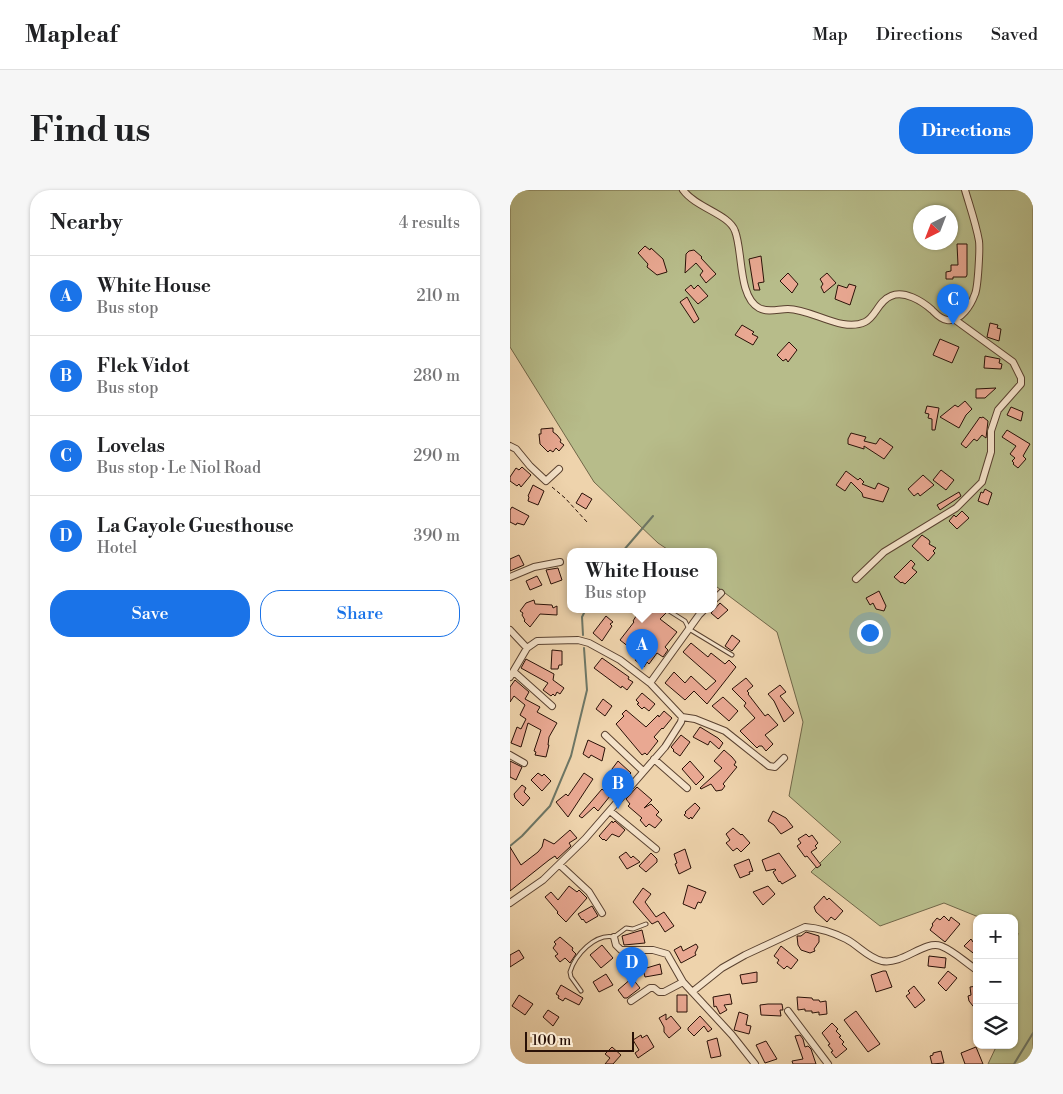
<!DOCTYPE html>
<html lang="en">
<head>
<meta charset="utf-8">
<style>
  :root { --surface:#fff; --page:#f6f6f6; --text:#202124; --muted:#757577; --line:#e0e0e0; --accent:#1a73e8 }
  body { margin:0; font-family:"Libre Bodoni",serif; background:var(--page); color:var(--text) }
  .controls { position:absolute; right:15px; bottom:15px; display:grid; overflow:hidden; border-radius:10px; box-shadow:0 1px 4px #0004 }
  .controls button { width:45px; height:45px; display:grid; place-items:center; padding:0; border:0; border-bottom:1px solid var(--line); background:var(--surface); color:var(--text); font:25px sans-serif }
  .compass { position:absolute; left:403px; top:15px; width:45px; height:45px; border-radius:50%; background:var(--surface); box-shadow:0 1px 4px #0004; rotate:222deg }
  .scale { position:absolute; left:15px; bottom:12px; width:109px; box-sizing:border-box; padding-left:5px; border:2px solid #291107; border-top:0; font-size:14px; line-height:18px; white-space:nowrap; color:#291107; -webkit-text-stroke:4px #f4e2c9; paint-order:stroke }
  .you { position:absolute; left:359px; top:442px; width:18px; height:18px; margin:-12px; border:4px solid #fff; border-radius:50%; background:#1a73e8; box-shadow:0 0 0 8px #1a73e833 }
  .badge { display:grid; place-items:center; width:32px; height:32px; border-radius:50%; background:var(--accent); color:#fff; font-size:16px; font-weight:700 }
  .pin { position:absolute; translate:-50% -41px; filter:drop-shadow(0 1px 2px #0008) }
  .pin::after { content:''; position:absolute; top:26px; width:18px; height:15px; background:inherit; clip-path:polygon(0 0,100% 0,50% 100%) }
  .popup { position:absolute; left:57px; top:358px; width:150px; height:65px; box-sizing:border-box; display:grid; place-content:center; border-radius:10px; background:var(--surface); filter:drop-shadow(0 1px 4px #0005); font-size:16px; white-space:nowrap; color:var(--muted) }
  .popup b { font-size:19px; color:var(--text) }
  .popup::after { content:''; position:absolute; left:50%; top:100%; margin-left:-10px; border:10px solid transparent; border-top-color:var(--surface) }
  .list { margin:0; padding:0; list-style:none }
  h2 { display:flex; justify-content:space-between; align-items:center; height:65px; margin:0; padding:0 20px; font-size:21px }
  h2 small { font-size:16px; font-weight:400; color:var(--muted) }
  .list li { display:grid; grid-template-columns:32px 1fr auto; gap:15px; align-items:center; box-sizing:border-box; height:80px; padding:0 20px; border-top:1px solid var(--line) }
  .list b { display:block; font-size:19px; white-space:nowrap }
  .list p { margin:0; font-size:16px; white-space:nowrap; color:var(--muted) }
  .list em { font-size:16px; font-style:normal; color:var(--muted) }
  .actions { display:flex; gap:10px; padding:15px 20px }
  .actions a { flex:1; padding:11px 0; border:1px solid var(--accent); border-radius:20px; text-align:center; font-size:18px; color:var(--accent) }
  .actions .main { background:var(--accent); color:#fff }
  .icon { flex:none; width:28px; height:28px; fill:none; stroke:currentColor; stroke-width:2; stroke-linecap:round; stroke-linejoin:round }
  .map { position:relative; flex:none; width:523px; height:874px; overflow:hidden; border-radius:20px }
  header { display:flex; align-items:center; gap:30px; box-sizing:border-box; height:70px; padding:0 25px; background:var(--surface); border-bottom:1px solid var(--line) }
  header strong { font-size:24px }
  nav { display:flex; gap:28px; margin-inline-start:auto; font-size:18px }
  .intro { display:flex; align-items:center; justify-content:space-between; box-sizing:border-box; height:120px; padding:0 30px }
  h1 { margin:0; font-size:35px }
  .button { padding:12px 22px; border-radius:20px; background:var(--accent); color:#fff; font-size:18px; font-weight:700 }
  main { display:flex; gap:30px; padding:0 30px }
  aside { flex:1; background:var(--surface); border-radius:20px; box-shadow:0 1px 4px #0004 }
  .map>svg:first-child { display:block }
</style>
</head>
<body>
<header>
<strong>Mapleaf</strong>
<nav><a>Map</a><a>Directions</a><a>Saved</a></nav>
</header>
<div class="intro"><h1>Find us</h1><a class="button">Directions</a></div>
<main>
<aside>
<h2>Nearby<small>4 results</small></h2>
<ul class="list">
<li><span class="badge">A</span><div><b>White House</b><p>Bus stop</p></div><em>210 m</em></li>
<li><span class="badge">B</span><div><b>Flek Vidot</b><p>Bus stop</p></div><em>280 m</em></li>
<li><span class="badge">C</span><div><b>Lovelas</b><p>Bus stop · Le Niol Road</p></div><em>290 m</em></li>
<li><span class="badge">D</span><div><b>La Gayole Guesthouse</b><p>Hotel</p></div><em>390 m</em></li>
</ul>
<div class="actions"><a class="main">Save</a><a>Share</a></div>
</aside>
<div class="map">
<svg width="523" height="874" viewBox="0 0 523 874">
  <rect width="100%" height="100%" fill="#eed3ac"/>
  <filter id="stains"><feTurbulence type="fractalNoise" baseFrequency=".004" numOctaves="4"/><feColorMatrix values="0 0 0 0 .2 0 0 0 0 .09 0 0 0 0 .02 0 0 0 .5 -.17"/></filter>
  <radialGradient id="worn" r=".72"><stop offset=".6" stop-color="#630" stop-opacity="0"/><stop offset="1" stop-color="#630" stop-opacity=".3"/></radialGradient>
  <path fill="#b7bc8a" stroke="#706648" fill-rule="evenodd" d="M0,0H523V874H478L487,855H504V768L508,743L504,741V728H471L434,713L370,736L301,682L331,652L279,606L293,532L267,442L203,394V361H160L148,353L84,292L0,157ZM410,22H440V52H410Z"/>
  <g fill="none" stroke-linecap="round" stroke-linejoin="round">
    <path stroke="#6d7665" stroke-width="2" d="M113,361L143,326
      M73,445L72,427L76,419
      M0,656L12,646L40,616L61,566L77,500L74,458
      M504,874L523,843"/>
  </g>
  <path fill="#e9a892" stroke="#291107" d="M447,54H457V85L456,87H443V89H436V82L441,81V75H448Z
    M135,56L140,60L141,58L153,69L157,82L147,85L137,77L138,74L128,63Z
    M184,60L192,67L191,68L206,84L196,93L190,85L193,81L186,73L175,83L176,64L179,61Z
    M251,66L254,92L248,93L250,100H244L239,69Z
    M278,83L288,94L282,103L270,91Z
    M317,83L326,93L314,103L311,97L313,94L310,89Z
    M339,94L346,96L340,115L325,109L328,95L337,98Z
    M181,95L184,99L188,95L198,106L188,114L175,100Z
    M177,107L189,129L184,133L170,112Z
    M480,133L488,135L487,138L491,139L489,151L477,147Z
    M232,135L244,142L242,144L248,147L243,155L225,145Z
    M430,149L449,157L442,173L423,165Z
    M279,152L287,160L278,172L276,169L273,171L267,165Z
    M475,166L490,169L489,173L492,174L491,179L474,178Z
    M486,198L475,208H466V199Z
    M455,211L462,219L456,225L449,238L430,227L445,215L448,217Z
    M417,216L429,218L425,240H422V229L418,228L419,224L415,223Z
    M501,217L513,222L511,231L497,225Z
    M470,227L471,228L473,227L478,231L476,248L472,245L467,251L464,249L456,258L451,254Z
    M43,238V242L47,245L51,250L50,252L54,255L49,261L46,258L43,262L40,260L38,262L30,254L29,244H31V239Z
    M497,240L520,254L513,266L516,269L508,278L503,274L504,273L502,271L505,268L500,264L506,256L492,247Z
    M341,243L356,247L354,251L366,254L370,248L383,257L374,269L354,256V259L338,254V249Z
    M12,277L21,285L11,297L9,294L7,296L0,291V287L6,278L9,280Z
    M431,280L444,290L436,300L423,290Z
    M336,281L348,290L350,288L354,292L352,294L365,299L368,293L379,298L373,312L353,307L352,303L341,292L335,301L326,295Z
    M413,285L424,295L410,306L408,303L404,306L398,299Z
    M23,295L34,301L28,315L18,311L19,307L18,306Z
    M475,299L482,303L478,315L468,311L471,302L473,303Z
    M449,302L451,306L430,320L427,315Z
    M72,303L82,309L76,319L66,313Z
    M2,317L19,326L14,335L7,333L6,335L0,332V320Z
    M452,321L459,328L447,339L439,331L444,325L446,327Z
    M412,345L419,350L420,352L419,354L426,358L423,361L425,363L418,371L402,356Z
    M9,365L14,375L0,381V369Z
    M401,370L405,374L402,378L407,382L395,394L392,392L391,393L384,387Z
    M48,378L52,390L41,394L36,380Z
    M27,386L32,395L20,400L16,391Z
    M369,401L376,416L374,421L366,419L363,413L360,415L356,408Z
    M24,410L25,414L42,415L43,418L47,416V425L30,424L20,437L14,431L15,430L12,425L13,423L10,421L16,413Z
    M210,413L218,420L208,429L201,423Z
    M123,419H152L156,423L150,429L167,442L155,457L158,460L153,467L147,463L139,474L137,472L134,477L125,470L129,465L110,450L124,432L123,431L128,423Z
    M96,426L103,432L100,434L102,436L92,451L83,443Z
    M222,445L230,451L222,461L215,456Z
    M181,453L198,467L201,463L215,474L219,470L226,477L197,514L184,501L175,510L155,493L164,482L175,493L181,486L196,500L206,491L173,462Z
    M42,460L52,461V475H49L48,479H41Z
    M92,468L119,487L118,489L123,492L117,500L112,496L111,498L84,478Z
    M16,469L44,484L43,490L54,498L50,504L47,502L45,506L43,504L41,506L33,500L38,493L11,478Z
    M236,488L243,496L237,501L239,503L238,504L255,526L258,524L268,535L255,545L263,554L256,561L252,556H249L247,558L230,541L245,528L234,516L236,513L222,499Z
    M5,490L19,502L15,509L30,517L27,522L47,533L39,547L38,555H39L36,567L25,565L26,562L24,561L31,540L18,533L11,557L1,553L7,537L11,539L16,529L10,525L15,515L4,506L0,512V497Z
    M270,495L276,502L270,506L284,523L274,532L264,511L258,504Z
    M132,503L145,514L139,521L134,517L132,519L127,514L129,513L126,510Z
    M213,507L228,521L219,531L202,516Z
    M93,509L102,516L95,526L86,519Z
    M116,520L136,537L148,525L149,527L154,521L162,528L153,539L152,538L144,547L148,551L137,565L135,563L132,565L106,534L114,526L112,524Z
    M190,537L208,548L213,553L209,559L200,551L198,555L183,547Z
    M171,545L180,552L170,566L163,561L164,560L161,557Z
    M78,550L95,558L92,571L81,565L79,568L73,564Z
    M214,560L222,567L226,572L224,575L227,577L213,594L215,596L212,600L206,601L201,594L191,599L190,598L212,578L204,571Z
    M0,571L12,577L6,590L0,587Z
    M108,571L121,583L114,590H109L104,585L102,579Z
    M180,571L194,587L186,595L172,579Z
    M28,583L32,586L34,584L41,591L32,601L21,590Z
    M74,583L83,589L58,627L46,612L56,604L58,606Z
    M12,595L16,598L14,602L20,608L13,616L5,608L4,604Z
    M127,597L142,610L134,618L141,614L149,622L146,625L152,630L145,638L139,634L136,637L130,630L132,628L118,616L120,614L116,609Z
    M92,599L100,606L88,621L84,617L72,628L69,626Z
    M185,613L190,618L182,629L181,627L179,629L174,625L176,623L175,622Z
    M263,621L276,628L283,637L271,644L264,635L258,631Z
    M102,631L103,633L105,631L115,640L109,647L102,644L96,651L94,649L93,650L89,646Z
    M223,638L231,645L232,644L240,653L231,662L227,658L223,661L216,653L220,650L216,644Z
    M60,640L67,648L59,653L61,656L47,669L45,666L39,670L0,701V657L11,675L28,662L32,657L34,649L44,654Z
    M296,644L299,647L302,645L308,653L305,656L307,658L301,662L311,675L307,678L297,666L295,667L287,656L291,653L288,649Z
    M175,659L181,678L169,684L165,674L167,673L164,664Z
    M116,662L121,668L123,666L130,672L117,679L109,667Z
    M141,663L147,669V672L136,682L129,676Z
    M269,663L286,686L272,694L270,691L269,692L263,682L266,680L265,679L256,681L252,670Z
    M239,669L243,681L239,682L240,684L230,688L224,675Z
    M178,695L196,702L191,713L188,712L185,719L173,714Z
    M59,696L67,702L69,700L77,708L56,732L47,723L48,722L35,707L41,702L48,710Z
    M258,696L265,704L253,715L243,702Z
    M133,698L141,704L135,712L146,727L154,722L164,736L155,742L148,731L142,734L123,712Z
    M314,706L317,710L319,708L333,721L325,730L321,727L317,732L306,722L304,717Z
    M82,716L88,726L76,733L73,729L72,730L68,724Z
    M434,726L439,731L441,727L450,734L435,752L420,740L423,735L422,734L427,728L430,730Z
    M132,740L135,753L114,755L112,746Z
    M296,742L309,746V752L304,759L305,761L300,763L291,760L288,755L287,746H291Z
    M50,747L63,758L62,760L66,764L60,773L55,768L50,772L45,766L48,764L43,758L46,754L44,752Z
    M467,747V766L454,756L461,749L463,752Z
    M186,754L188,757L185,763L186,765L171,773L164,760L171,756L173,761Z
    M92,755L103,768L91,778L80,765Z
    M271,756L288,770L281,779L277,776L274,779L267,773L269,770L264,766Z
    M9,760L14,768L0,777V765Z
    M419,766L436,768L435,778L418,776Z
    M150,774L152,784L135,787L133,779Z
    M373,781H376L382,797L366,802L361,785Z
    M438,781L447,788L436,801L428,793Z
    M247,782V792L232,794L230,785Z
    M96,784L103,795L89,802L83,792Z
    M122,788L130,798L117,808H114L108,800Z
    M51,795L73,808L69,815L55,808L53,811L48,808L49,806L46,804Z
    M404,796L415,810L405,818L396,806L400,803L398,801Z
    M467,796V821L459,811L458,806L461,805L460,797Z
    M220,804L222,814L214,815L217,820L210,824L206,816L204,817L203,807Z
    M9,805L23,814L15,825L2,816Z
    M167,805H177V822H167Z
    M287,807L302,808L303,810H309L310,812L316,811L317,824L309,825V822L302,823V821H295V819L288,820Z
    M258,814H272L273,820H270L271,826L251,825L250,815Z
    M38,820L49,827L43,836L33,827Z
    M346,821L370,854L358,862L334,830Z
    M229,822L238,825L236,835L241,836L239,844L224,840Z
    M156,824V830L161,826L171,838L159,848L154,842V837L149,828Z
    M190,826L202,839L198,842L194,836L184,846L178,840V838Z
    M322,833L328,839L326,841L331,846L329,847L334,852L332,854L337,859L326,868L321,862L323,861L318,855L320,854L312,843Z
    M131,845L132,848L137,845L144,857L128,868L125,863L129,860L123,850Z
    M290,845L293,849L295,857L298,856L301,859L306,874H283L282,871L293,869L285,846Z
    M207,848L211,866L201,868L197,851Z
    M256,851L267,869L255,873L246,855Z
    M102,857L111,865L103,874H95L100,868L95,864Z
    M466,857L473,874H455L451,863Z
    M431,861L434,873L422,874L420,866L423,865V863Z"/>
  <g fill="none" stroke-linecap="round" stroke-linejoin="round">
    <defs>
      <path id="lane" d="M156,419L175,431L179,439L222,465
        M71,801L61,787L60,782C65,765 85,743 104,747L116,738L123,739L136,734"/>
      <path id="street" d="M173,0C186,18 219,24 225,41C233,61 228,107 249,118C259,123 268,119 278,119C302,119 332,143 355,132C366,127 368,111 381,106C394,100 412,111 422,120C426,124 430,129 437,130C451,132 461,115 465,104C468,97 470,59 469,51C466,34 460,17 455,0
        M0,256L6,259L20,276L36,291L49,279
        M0,387L24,377L50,372
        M346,389L374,362L446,318L472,292L481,262V241L488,220L511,194V188L503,172L444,129
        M203,411L211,403
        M0,440L17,458
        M4,482L42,516
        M0,487L17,458L27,451L68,450L79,453L110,470L140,493L172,527L185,529L215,541L259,576L265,577L274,568
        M140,493L189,425L195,419
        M95,545L133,581
        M0,565L14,573
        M144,569L177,598
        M100,621L146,659
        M50,675L79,702L92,723
        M0,713L33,690L75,649L155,557L171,532L172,527
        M104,747L106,755L111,760H143L157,764L173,792L222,845L245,874
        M182,802L212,778L235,765L295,737C308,738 324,743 336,749C348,755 358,768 372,771C393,775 414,750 431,756C444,761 456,773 467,780
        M121,811L140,798H144L149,802H154L173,792
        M278,821L318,874"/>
    </defs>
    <use href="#lane" stroke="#5a4230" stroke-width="5"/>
    <use href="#street" stroke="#5a4230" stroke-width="8"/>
    <path stroke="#291107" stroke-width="1" stroke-dasharray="4 2.5" stroke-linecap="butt" d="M42,297L55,308L77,332"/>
    <use href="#lane" stroke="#f4e2c9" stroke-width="3"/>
    <use href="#street" stroke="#f4e2c9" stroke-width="6"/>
  </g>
  <rect width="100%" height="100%" filter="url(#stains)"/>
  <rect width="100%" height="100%" fill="url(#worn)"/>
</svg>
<div class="controls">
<button>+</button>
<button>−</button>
<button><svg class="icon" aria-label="layers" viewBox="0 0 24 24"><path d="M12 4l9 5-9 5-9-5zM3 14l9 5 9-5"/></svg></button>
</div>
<svg class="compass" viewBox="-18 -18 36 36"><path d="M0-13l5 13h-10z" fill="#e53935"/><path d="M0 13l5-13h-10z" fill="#757577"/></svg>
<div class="scale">100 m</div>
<div class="you"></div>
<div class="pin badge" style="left:132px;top:480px">A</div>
<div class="popup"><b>White House</b>Bus stop</div>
<div class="pin badge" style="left:108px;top:619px">B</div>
<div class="pin badge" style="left:443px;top:135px">C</div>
<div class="pin badge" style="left:122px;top:798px">D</div>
</div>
</main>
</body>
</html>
